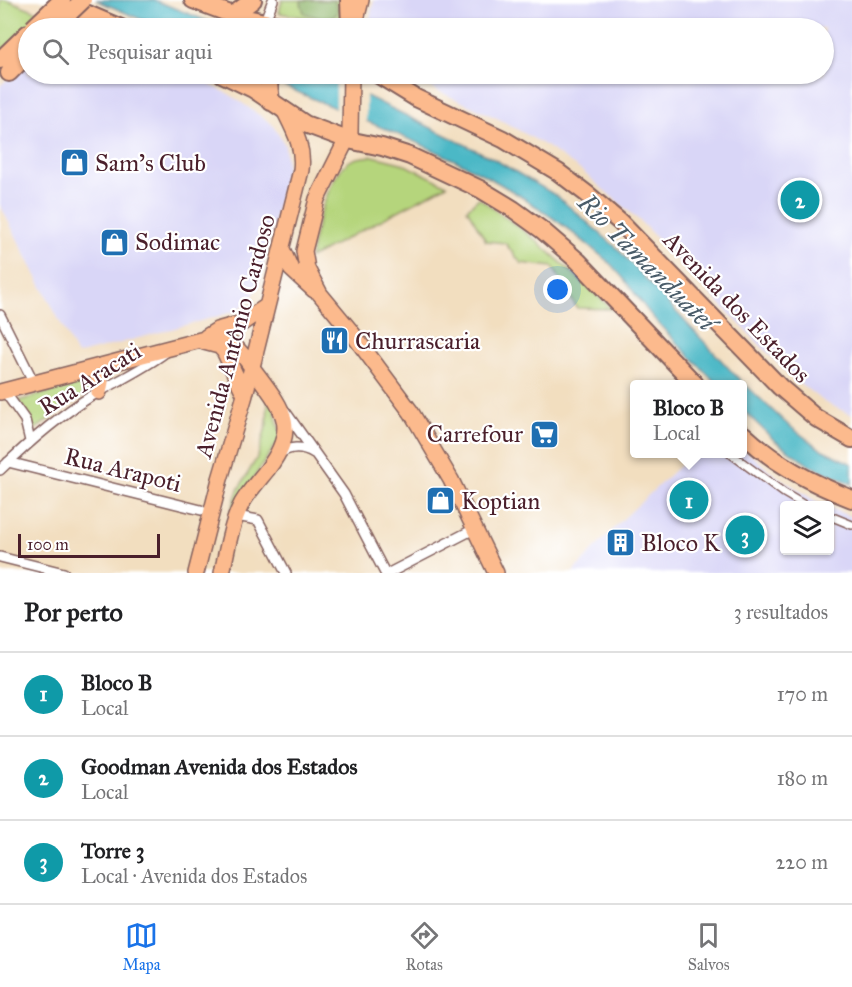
<!DOCTYPE html>
<html lang="pt">
<head>
<meta charset="utf-8">
<style>
  :root { --surface:#fff; --page:#f2f2f2; --text:#202124; --muted:#757577; --line:#e0e0e0; --accent:#1a73e8 }
  body { margin:0; font-family:"IM FELL Great Primer",serif; background:var(--page); color:var(--text) }
  .controls { position:absolute; right:18px; bottom:18px; display:grid; overflow:hidden; border-radius:6px; box-shadow:0 2px 4px #0004 }
  .controls button { width:54px; height:54px; display:grid; place-items:center; padding:0; border:0; border-bottom:2px solid var(--line); background:var(--surface); color:var(--text); font:30px sans-serif }
  .scale { position:absolute; left:18px; bottom:15px; width:142px; box-sizing:border-box; padding-left:6px; border:3px solid #4a1f2b; border-top:0; font-size:16px; line-height:21px; white-space:nowrap; color:#4a1f2b; -webkit-text-stroke:4px #fff; paint-order:stroke }
  .you { position:absolute; left:558px; top:290px; width:21px; height:21px; margin:-15px; border:4px solid #fff; border-radius:50%; background:#1a73e8; box-shadow:0 0 0 9px #1a73e833 }
  .badge { display:grid; place-items:center; width:39px; height:39px; border-radius:50%; background:var(--accent); color:#fff; font-size:20px; font-weight:700 }
  .pin { position:absolute; translate:-50% -50%; border:3px solid #fff; box-shadow:0 2px 6px #0006 }
  .popup { position:absolute; left:630px; top:380px; width:117px; height:78px; box-sizing:border-box; display:grid; place-content:center; border-radius:6px; background:var(--surface); filter:drop-shadow(0 2px 4px #0005); font-size:20px; white-space:nowrap; color:var(--muted) }
  .popup b { font-size:22px; color:var(--text) }
  .popup::after { content:''; position:absolute; left:50%; top:100%; margin-left:-12px; border:12px solid transparent; border-top-color:var(--surface) }
  .list { margin:0; padding:0; list-style:none }
  h2 { display:flex; justify-content:space-between; align-items:center; height:78px; margin:0; padding:0 24px; font-size:26px }
  h2 small { font-size:20px; font-weight:400; color:var(--muted) }
  .list li { display:grid; grid-template-columns:39px 1fr auto; gap:18px; align-items:center; box-sizing:border-box; height:84px; padding:0 24px; border-top:2px solid var(--line) }
  .list b { display:block; font-size:22px; white-space:nowrap }
  .list p { margin:0; font-size:20px; white-space:nowrap; color:var(--muted) }
  .list em { font-size:20px; font-style:normal; color:var(--muted) }
  .icon { flex:none; width:33px; height:33px; fill:none; stroke:currentColor; stroke-width:2; stroke-linecap:round; stroke-linejoin:round }
  .map { position:relative; flex:none; width:852px; height:573px; overflow:hidden }
  .search { position:absolute; background:var(--surface); box-shadow:0 2px 4px #0004; left:18px; right:18px; top:18px; height:66px; display:flex; align-items:center; gap:15px; box-sizing:border-box; padding:0 21px; border-radius:33px; color:var(--muted); font-size:22px }
  .sheet { height:330px; background:var(--surface) }
  nav { display:flex; justify-content:space-around; align-items:center; box-sizing:border-box; height:84px; border-top:2px solid var(--line); background:var(--surface); font-size:16px; color:var(--muted) }
  nav a { display:grid; justify-items:center; gap:3px }
  nav .on { color:var(--accent) }
  .map>svg:first-child { display:block }
</style>
</head>
<body>
<div class="map">
<svg width="852" height="573" viewBox="0 0 852 573">
  <rect width="100%" height="100%" fill="#fff"/>
  <filter id="ink" filterUnits="userSpaceOnUse"><feTurbulence type="fractalNoise" baseFrequency=".0167" numOctaves="2"/><feDisplacementMap in="SourceGraphic" scale="12" xChannelSelector="R" yChannelSelector="G"/><feConvolveMatrix kernelMatrix="1 2 1 2 8 2 1 2 1" color-interpolation-filters="sRGB"/></filter>
  <filter id="wash" filterUnits="userSpaceOnUse"><feTurbulence type="fractalNoise" baseFrequency=".008" numOctaves="4" result="noise"/><feDisplacementMap in="SourceGraphic" scale="24" xChannelSelector="R" yChannelSelector="G"/><feGaussianBlur stdDeviation="1.35" result="paint"/><feColorMatrix in="noise" values="0 0 0 0 0 0 0 0 0 0 0 0 0 0 0 0 0 1.4 0 .05"/><feComposite in="paint" operator="in"/></filter>
  <g filter="url(#wash)">
    <rect width="100%" height="100%" fill="#f2debf"/>
    <path fill="#d9d6f7" d="M374,0H852V415L826,403L791,377L639,220L582,171L543,144L499,119L438,91L410,74H824V28H369V22Z
      M24,63L28,65V74L189,75L229,94L272,124L285,145L287,169L259,284L250,301L233,312L77,355L0,205V86Z
      M743,448L775,475L822,505L784,506V550H830V508L852,517V573H572L620,522L692,454H743Z"/>
    <path fill="#b5d57c" stroke="#807a54" stroke-width="1.5" d="M0,0H8L79,28H28V65L0,54Z
      M282,0H342L344,28H332L308,18L279,13Z
      M373,156L401,163L447,185L310,258C314,233 327,180 347,163C354,157 364,157 373,156Z
      M479,198L537,241L612,309L577,308L553,267L521,263L505,243L486,241L467,209Z
      M92,380L95,382L94,389L68,405L36,429L33,428L27,413L18,401Z
      M268,398L274,407L281,437L230,513L238,490L258,456L267,423Z"/>
    <path fill="#90b66c" stroke="#6d6a4c" stroke-width="1.5" d="M302,0H334L338,10L336,15L322,19L304,13L301,3Z"/>
    <path fill="#4bb8c6" stroke="#4a6c78" stroke-width="1.5" d="M96,0H154L225,28H161Z
      M258,74H322L492,158L557,196L617,248L735,375L787,424L819,448L852,464V484L809,465L774,440L743,410V384H717C695,361 672,339 651,315C636,297 624,275 605,259C577,235 548,213 517,194C436,144 343,115 258,74Z"/>
    <path fill="#f2debf" d="M336,77L366,93V126L336,113Z"/>
  </g>
  <g filter="url(#ink)">
    <g fill="none" stroke-linecap="round" stroke-linejoin="round">
      <defs>
        <path id="pedestrian" d="M731,454L784,493L806,506
          M830,516L852,525"/>
        <path id="minor" d="M264,23L273,0
          M0,315L34,383
          M5,392L25,420L30,441
          M285,411L344,494L385,573
          M278,455C289,446 302,446 314,453
          M8,462L201,510
          M0,470C28,443 57,417 90,397C115,382 142,370 166,352
          M236,516L258,520L286,573
          M0,557L64,573
          M389,573L476,528"/>
        <path id="primary" d="M354,28L361,0
          M351,74L350,133L317,199L304,251L307,269L320,294L349,329L411,412L451,480L496,573
          M282,249L291,269L314,290
          M206,337L217,330L242,323L267,306
          M204,342L219,346L224,351L245,395
          M93,368L101,382L99,392
          M0,392L212,337C235,340 243,355 256,373C284,410 299,428 267,470C259,480 249,491 242,503C231,524 227,550 222,573
          M196,573L220,479L245,395L301,170C304,148 295,132 285,112"/>
        <path id="trunk" d="M193,0L233,15L292,28
          M349,0L350,28
          M62,3L121,28
          M233,15L253,0
          M0,60L28,33
          M9,73L28,54
          M222,74L253,89L305,124L348,140L382,147L410,156L480,189L513,209L542,230L578,261L695,384
          M268,74L271,102
          M377,74L416,98L503,139L558,172L587,194L620,222L780,387L816,418L852,439
          M743,434C775,464 811,483 852,499"/>
      </defs>
      <use href="#pedestrian" stroke="#85625f" stroke-width="10"/>
      <use href="#minor" stroke="#85625f" stroke-width="12"/>
      <use href="#primary" stroke="#85625f" stroke-width="18"/>
      <use href="#trunk" stroke="#85625f" stroke-width="20"/>
      <use href="#pedestrian" stroke="#fff" stroke-width="7"/>
      <use href="#minor" stroke="#fff" stroke-width="9"/>
      <use href="#primary" stroke="#fcba8d" stroke-width="15"/>
      <use href="#trunk" stroke="#fcba8d" stroke-width="16"/>
      <defs>
        <path id="trunk-bridge" d="M33,28L62,0
          M54,28L83,0"/>
      </defs>
      <use href="#trunk-bridge" stroke="#85625f" stroke-width="20" stroke-linecap="butt"/>
      <use href="#trunk-bridge" stroke="#fcba8d" stroke-width="16"/>
    </g>
  </g>
  <defs>
    <symbol id="shop-square" viewBox="-11 -11 22 22"><rect x="-9" y="-9" width="18" height="18" rx="4" fill="#1f6fb2" stroke="#fff"/><path d="M-5-2.5h2.3a2.7 3.5 0 0 1 5.4 0H5L5.5 6h-11ZM-1.5-2.5h3a1.5 2.3 0 0 0-3 0Z" fill="#fff"/></symbol>
    <symbol id="restaurant-square" viewBox="-11 -11 22 22"><rect x="-9" y="-9" width="18" height="18" rx="4" fill="#1f6fb2" stroke="#fff"/><path d="M-5-6h1v4h1v-4h1v4h1v-4h1v5L-1.5 .5V6h-2V.5L-5-1ZM5-6V6H3V1.5H1.5Q1.5-4 5-6Z" fill="#fff"/></symbol>
    <symbol id="supermarket-square" viewBox="-11 -11 22 22"><rect x="-9" y="-9" width="18" height="18" rx="4" fill="#1f6fb2" stroke="#fff"/><path d="M-6-5.5h2.5l.6 2H6L4.5 2H-2.5L-4.4-4H-6ZM-1.5 3.2a1.3 1.3 0 1 0 .1 0ZM3 3.2a1.3 1.3 0 1 0 .1 0Z" fill="#fff"/></symbol>
    <symbol id="building-square" viewBox="-11 -11 22 22"><rect x="-9" y="-9" width="18" height="18" rx="4" fill="#1f6fb2" stroke="#fff"/><path d="M-4-6H4V6H1V3H-1V6H-4ZM-2.5-4.3h1.7v1.8h-1.7ZM.8-4.3h1.7v1.8H.8ZM-2.5-1h1.7V.8h-1.7ZM.8-1h1.7V.8H.8Z" fill="#fff"/></symbol>
  </defs>
  <g fill-rule="evenodd">
    <use href="#shop-square" x="58" y="146" width="33" height="33"/>
    <use href="#shop-square" x="98" y="226" width="33" height="33"/>
    <use href="#restaurant-square" x="318" y="324" width="33" height="33"/>
    <use href="#supermarket-square" x="528" y="418" width="33" height="33"/>
    <use href="#shop-square" x="424" y="484" width="33" height="33"/>
    <use href="#building-square" x="604" y="526" width="33" height="33"/>
  </g>
  <g text-anchor="middle" dominant-baseline="central" stroke-width="4.5" stroke-linejoin="round" paint-order="stroke">
    <g font-size="24" fill="#4a1f2b" stroke="#fff" text-anchor="start">
      <text x="95" y="163">Sam's Club</text>
      <text x="135" y="242">Sodimac</text>
      <text x="355" y="341">Churrascaria</text>
      <text x="523" y="434" text-anchor="end">Carrefour</text>
      <text x="461" y="501">Koptian</text>
      <text x="641" y="543">Bloco K</text>
    </g>
    <g font-size="24" fill="#4a1f2b" stroke="#fff">
      <text transform="translate(737 307) rotate(46)">Avenida dos Estados</text>
      <text transform="translate(235 336) rotate(-75)">Avenida Antônio Cardoso</text>
      <text transform="translate(90 379) rotate(-32)">Rua Aracati</text>
      <text transform="translate(123 470) rotate(14)">Rua Arapoti</text>
    </g>
    <g font-size="26" font-style="italic" fill="#4a5c69" stroke="#fff">
      <text transform="translate(647 262) rotate(45)">Rio Tamanduateí</text>
    </g>
  </g>
</svg>
<div class="controls">
<button><svg class="icon" aria-label="layers" viewBox="0 0 24 24"><path d="M12 4l9 5-9 5-9-5zM3 14l9 5 9-5"/></svg></button>
</div>
<div class="scale">100 m</div>
<div class="you"></div>
<div class="pin badge" style="left:689px;top:500px;background:#0f9aa8">1</div>
<div class="popup"><b>Bloco B</b>Local</div>
<div class="pin badge" style="left:800px;top:200px;background:#0f9aa8">2</div>
<div class="pin badge" style="left:745px;top:535px;background:#0f9aa8">3</div>
<div class="search"><svg class="icon" aria-label="search" viewBox="0 0 24 24"><circle cx="10" cy="10" r="6"/><path d="M15 15l6 6"/></svg>Pesquisar aqui</div>
</div>
<section class="sheet">
<h2>Por perto<small>3 resultados</small></h2>
<ul class="list">
<li><span class="badge" style="background:#0f9aa8">1</span><div><b>Bloco B</b><p>Local</p></div><em>170 m</em></li>
<li><span class="badge" style="background:#0f9aa8">2</span><div><b>Goodman Avenida dos Estados</b><p>Local</p></div><em>180 m</em></li>
<li><span class="badge" style="background:#0f9aa8">3</span><div><b>Torre 3</b><p>Local · Avenida dos Estados</p></div><em>220 m</em></li>
</ul>
</section>
<nav>
<a class="on"><svg class="icon" aria-label="map" viewBox="0 0 24 24"><path d="M3 6l6-2 6 2 6-2v14l-6 2-6-2-6 2zM9 4v14M15 6v14"/></svg>Mapa</a>
<a><svg class="icon" aria-label="directions" viewBox="0 0 24 24"><path d="M12 3l9 9-9 9-9-9zM9 14v-3h6M13 9l2 2-2 2"/></svg>Rotas</a>
<a><svg class="icon" aria-label="saved" viewBox="0 0 24 24"><path d="M7 4h10v16l-5-4-5 4z"/></svg>Salvos</a>
</nav>
</body>
</html>
